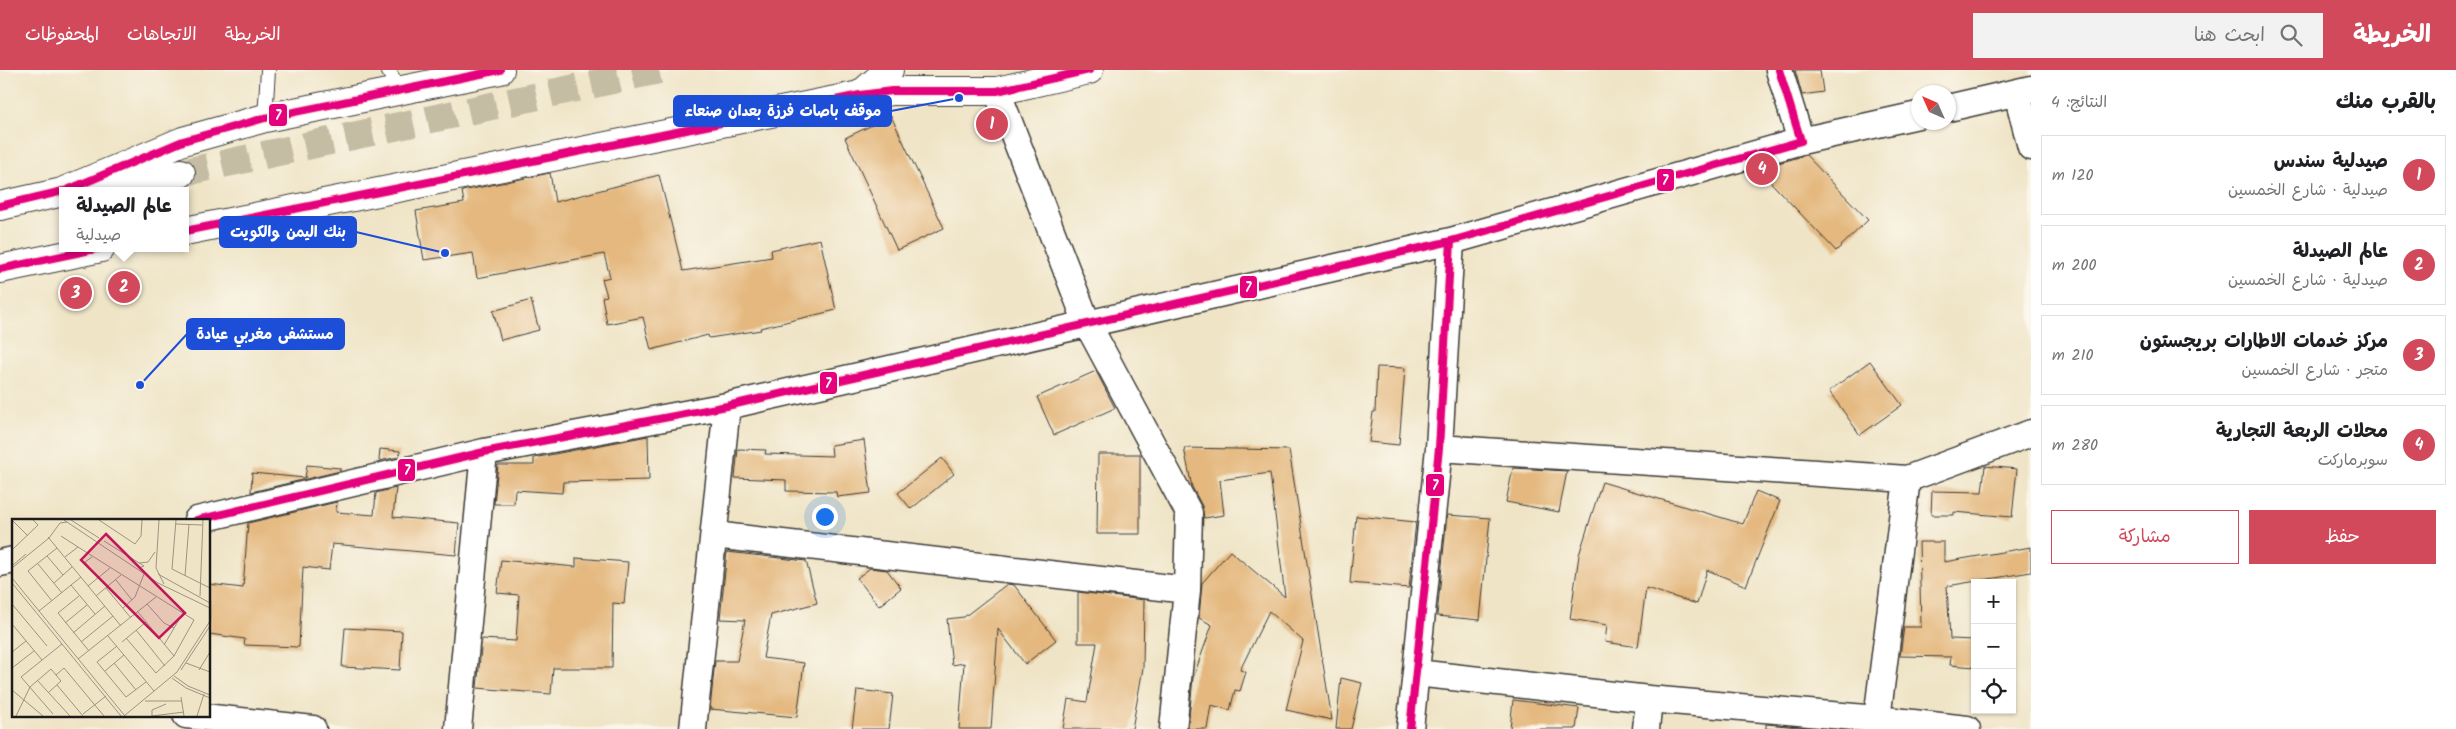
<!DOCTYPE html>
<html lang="ar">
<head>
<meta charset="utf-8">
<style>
  :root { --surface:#fff; --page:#f2f2f2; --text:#202124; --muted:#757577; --line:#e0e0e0; --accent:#d1495b }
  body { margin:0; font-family:Kalam,"Playpen Sans Arabic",sans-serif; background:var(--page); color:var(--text); direction:rtl }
  .controls { position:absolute; right:15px; bottom:15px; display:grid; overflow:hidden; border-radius:0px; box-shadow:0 1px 4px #0004 }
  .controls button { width:45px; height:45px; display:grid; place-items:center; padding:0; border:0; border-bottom:1px solid var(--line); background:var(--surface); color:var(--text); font:25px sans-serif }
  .compass { position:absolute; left:1911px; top:15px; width:45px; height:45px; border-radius:50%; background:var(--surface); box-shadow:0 1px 4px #0004; rotate:315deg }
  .you { position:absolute; left:824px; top:446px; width:18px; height:18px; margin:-12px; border:4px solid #fff; border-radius:50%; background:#1a73e8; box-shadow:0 0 0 8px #1a73e833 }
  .badge { display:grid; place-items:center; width:32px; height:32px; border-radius:50%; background:var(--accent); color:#fff; font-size:16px; font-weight:700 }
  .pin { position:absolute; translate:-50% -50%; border:2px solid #fff; box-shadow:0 1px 5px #0006 }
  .popup { position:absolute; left:59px; top:117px; width:130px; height:65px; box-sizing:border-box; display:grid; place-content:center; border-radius:0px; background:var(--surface); filter:drop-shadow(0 1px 4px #0005); font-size:16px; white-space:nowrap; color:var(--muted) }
  .popup b { font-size:19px; color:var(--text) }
  .popup::after { content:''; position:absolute; left:50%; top:100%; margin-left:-10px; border:10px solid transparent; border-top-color:var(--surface) }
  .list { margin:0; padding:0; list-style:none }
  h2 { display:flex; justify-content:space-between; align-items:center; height:65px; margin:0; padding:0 20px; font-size:21px }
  h2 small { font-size:16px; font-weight:400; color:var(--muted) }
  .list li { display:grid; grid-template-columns:32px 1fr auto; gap:15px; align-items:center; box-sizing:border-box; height:80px; margin:0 10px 10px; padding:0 10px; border:1px solid var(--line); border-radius:0px }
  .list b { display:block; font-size:19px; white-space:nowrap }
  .list p { margin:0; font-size:16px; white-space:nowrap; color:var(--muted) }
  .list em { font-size:16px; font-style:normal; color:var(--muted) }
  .actions { display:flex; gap:10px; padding:15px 20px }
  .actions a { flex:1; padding:11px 0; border:1px solid var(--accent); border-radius:0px; text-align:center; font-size:18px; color:var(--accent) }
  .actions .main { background:var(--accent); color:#fff }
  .icon { flex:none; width:28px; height:28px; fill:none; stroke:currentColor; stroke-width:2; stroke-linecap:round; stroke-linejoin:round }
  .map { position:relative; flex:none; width:2031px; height:659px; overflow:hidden; direction:ltr }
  header { display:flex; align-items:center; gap:30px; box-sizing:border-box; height:70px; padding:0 25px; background:var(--accent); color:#fff }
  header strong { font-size:24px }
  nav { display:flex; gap:28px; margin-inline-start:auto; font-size:18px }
  .search { width:350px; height:45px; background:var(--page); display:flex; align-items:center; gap:12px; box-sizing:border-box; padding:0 18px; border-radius:0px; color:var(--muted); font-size:19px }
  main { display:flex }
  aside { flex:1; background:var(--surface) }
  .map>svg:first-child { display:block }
</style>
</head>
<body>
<header>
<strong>الخريطة</strong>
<div class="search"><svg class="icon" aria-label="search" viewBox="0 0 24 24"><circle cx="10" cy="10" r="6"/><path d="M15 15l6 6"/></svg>ابحث هنا</div>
<nav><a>الخريطة</a><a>الاتجاهات</a><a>المحفوظات</a></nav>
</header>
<main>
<aside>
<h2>بالقرب منك<small>النتائج: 4</small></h2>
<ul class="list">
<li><span class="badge">1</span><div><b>صيدلية سندس</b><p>صيدلية · شارع الخمسين</p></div><em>120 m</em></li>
<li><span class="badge">2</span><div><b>عالم الصيدلة</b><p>صيدلية · شارع الخمسين</p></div><em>200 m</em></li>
<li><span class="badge">3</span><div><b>مركز خدمات الاطارات بريجستون</b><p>متجر · شارع الخمسين</p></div><em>210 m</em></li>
<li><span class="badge">4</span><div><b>محلات الربعة التجارية</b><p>سوبرماركت</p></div><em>280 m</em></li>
</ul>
<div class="actions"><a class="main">حفظ</a><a>مشاركة</a></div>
</aside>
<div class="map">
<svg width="2031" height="659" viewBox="0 0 2031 659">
  <rect width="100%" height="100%" fill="#fbf7ec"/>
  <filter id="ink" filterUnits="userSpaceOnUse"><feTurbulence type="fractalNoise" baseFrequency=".02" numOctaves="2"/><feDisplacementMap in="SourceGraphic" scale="10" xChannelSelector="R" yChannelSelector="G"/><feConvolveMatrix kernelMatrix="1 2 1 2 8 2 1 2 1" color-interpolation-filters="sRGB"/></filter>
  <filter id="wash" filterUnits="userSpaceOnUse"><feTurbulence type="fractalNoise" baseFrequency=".0096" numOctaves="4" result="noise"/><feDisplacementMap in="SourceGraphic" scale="20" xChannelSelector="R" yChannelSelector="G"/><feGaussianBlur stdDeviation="1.12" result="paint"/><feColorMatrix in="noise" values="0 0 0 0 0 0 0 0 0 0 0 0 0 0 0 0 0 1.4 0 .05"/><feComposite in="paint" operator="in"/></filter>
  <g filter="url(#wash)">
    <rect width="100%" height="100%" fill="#efe4c6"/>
    <g id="blocks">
      <path fill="#e4b87e" d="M1795,0H1820L1823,22L1802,25Z
        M891,46L944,158L897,180L845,68Z
        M1806,85L1868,150L1836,181L1758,99Z
        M550,103L555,132L659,105L683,201L772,187L771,180L820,169L836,240L760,258L761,260L709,268L708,265L651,280L643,247L607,254L602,227L607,226L602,209L610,207L604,184L477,208L473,183L424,190L416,141L464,133L462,121Z
        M531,230L539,260L501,270L493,241Z
        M1870,291L1902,335L1860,365L1829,321Z
        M1377,297L1405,298L1399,375L1369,372L1373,342H1375Z
        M1096,301L1115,338L1054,365L1037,327Z
        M648,366L649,410L563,412L562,423L515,420L514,434H494L498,395H534V388Z
        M864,370L871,423L837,427L836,422L786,421V410L735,408L738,379L766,380L765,384L832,386L831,375Z
        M1184,378L1289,380L1332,650L1286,640L1303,571L1269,541L1240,600L1246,602L1240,621L1235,620L1230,640L1211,635L1207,659H1188L1193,608L1212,555L1199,548L1202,513L1230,481L1285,527L1270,403L1220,410L1224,445L1204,448L1202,436L1192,417Z
        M380,379L400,381L399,387L379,391Z
        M1098,384H1140V464H1097Z
        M942,388L954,404L911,439L898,423Z
        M307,395L340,398V401L251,422L252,403L305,408Z
        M1985,396L2017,399L2012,447L1954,442V445H1931L1932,421L1982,422Z
        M1513,398L1567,401L1559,442L1506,432Z
        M1602,412L1743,454L1756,421L1780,431L1746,516L1707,500L1697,534L1646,518L1638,577L1605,572L1607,555L1570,549L1579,485Z
        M396,418L393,447L459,453L456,485L332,474L329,500L303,497L299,577L244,575L245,569L209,564V514L243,518L248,453L337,432L336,442L374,445L376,423Z
        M1447,445L1490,448L1480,550L1437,546Z
        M1356,446L1416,452L1409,518L1350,513Z
        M1919,472H1944V492L2031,477V502L1947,516L1950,569L1975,570V597L1950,595L1951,587L1900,586L1904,557H1921Z
        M727,482L806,491L817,533L771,545L763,588L804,593L797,647L710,639L715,591H737L745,550L720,549Z
        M576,488L628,492L624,534L613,533L612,598H553L551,624L477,618L482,569L516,571L519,525L497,523L501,490L576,497Z
        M870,498L887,500L901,518L879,536L857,508Z
        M1007,514L1014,515L1056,570L1025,594L998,559L991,659H959L964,593L952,595L947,549L964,547Z
        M1078,522L1144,530L1143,598L1132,659H1063L1068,629L1087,632L1097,573H1078Z
        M345,558L402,561L400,600L342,597Z
        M1341,608L1362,613L1351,659H1336Z
        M857,620L893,624L889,659H852Z
        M1513,630L1579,638L1576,659H1510Z
        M1766,654L1819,659H1766Z"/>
    </g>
  </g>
  <g filter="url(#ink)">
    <use href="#blocks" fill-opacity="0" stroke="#3c3a36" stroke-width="1"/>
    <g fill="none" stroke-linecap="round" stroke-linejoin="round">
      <path stroke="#c5bca4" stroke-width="28" stroke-dasharray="28 14" stroke-linecap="butt" d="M181,103L659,0"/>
      <defs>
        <path id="lane" d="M388,0L399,19
          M265,48L268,0"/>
        <path id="street" d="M1779,0L1801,71
          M997,21L1087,253L1189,443L1187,520L1173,659
          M2017,23L2031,77
          M1948,38L2031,19
          M1439,378L1907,409L2031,363
          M197,450L484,382L727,336L1451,171L1801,71L1918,45
          M714,465L1187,520
          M0,493L14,490
          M1416,603L1649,629L1877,649L1967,659
          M186,645L313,659
          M1877,649L1907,409
          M458,659L484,382
          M693,659L727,336
          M1410,659L1439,378L1451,171
          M1646,659L1649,629"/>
        <path id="primary" d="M860,25L889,0
          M103,116L181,103
          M64,121L183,71L265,48L500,0
          M0,136L63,122
          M185,161L860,25L892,21H997L1089,0
          M0,199L101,178"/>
      </defs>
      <use href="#lane" stroke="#3c3a36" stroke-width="16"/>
      <use href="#street" stroke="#3c3a36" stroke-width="29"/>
      <use href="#primary" stroke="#3c3a36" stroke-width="30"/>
      <use href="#lane" stroke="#fff" stroke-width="14"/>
      <use href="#street" stroke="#fff" stroke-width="26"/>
      <use href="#primary" stroke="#fff" stroke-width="28"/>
      <defs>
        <path id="bus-1" d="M65,121L183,71L265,48L500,0
          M0,136L63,121
          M185,161L860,25L892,21H997L1089,0
          M0,199L100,178
          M197,450L484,382L727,336L1451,171L1801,71L1779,0
          M1410,659L1439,378L1451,171"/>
      </defs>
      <use href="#bus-1" stroke="#fbf7ec" stroke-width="11"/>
      <use href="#bus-1" stroke="#e5007d" stroke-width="8"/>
    </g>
  </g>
  <g transform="translate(12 449)">
    <rect width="198" height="198" fill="#efe4c6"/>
    <path fill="none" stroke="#9b9482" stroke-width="1" d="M0,1L16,17M52,1L146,64L198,89M59,1L87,19M87,1L123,25L129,17L130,1M147,1L144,49L152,65M164,1L160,50L198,69M164,5L190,6M49,17L66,28M36,18L109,107M92,22L132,47L127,49M0,31L26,6L21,1M35,37L51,56M53,38L66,28L182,101L162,137L144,154L114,119M80,38L73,43L86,59M127,44L136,43L143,33M26,45L50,74M1,46L14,35M0,49L37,19L48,4L55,3M146,55L198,84M173,57L177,5M0,59L113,197M104,61L120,81M0,64L109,197M42,64L60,48M59,66L83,95M76,67L98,49M94,69L119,99M67,77L46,94L77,132M84,77L109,56M188,77L191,1M40,82L16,52L45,29M0,85L35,127M135,85L152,104L162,109M111,89L123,78L132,55M27,92L69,58M126,93L162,137M53,104L75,86M0,105L30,141M124,111L153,147M61,114L93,87M96,117L142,172M69,123L101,97M110,123L134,103M152,126L171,94M105,127L85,143L114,178L134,163M0,133L14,122M66,140L144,78M102,144L124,171M174,144L198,153M0,149L22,132M169,151L198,107M187,151L198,133M93,152L112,136M44,156L52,149L92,197M162,157L176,167L198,176M160,159L174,169L198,179M25,161L58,197M45,166L71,197M0,171L31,197M169,178L172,197M133,182H170M41,195L9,158L50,125M71,195L94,177M4,197L18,168L39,150L49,162L36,174M112,197L165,153L198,102M140,197L172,193M140,197V191L154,185M185,197L192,175"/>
    <path fill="#c2185b" fill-opacity="0.15" stroke="#c2185b" stroke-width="2.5" d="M94,15L173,94L147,119L69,41Z"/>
    <rect width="198" height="198" fill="none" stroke="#1c1c1c" stroke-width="2.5"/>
  </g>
  <path fill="none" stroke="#1d4ed8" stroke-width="2" d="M959 28L891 41M445 183L356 162M140 315L187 264"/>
  <g fill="#1d4ed8" stroke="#fbf7ec" stroke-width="2">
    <circle cx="959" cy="28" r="5"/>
    <circle cx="445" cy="183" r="5"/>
    <circle cx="140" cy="315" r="5"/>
  </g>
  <g fill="#1d4ed8" stroke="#1d4ed8" stroke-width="2">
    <rect x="674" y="26" width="217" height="30" rx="5"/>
    <rect x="220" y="147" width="136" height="30" rx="5"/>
    <rect x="187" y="249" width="157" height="30" rx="5"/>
  </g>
  <g font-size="15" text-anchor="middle" font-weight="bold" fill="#fff">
    <text x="783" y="46">موقف باصات فرزة بعدان صنعاء</text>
    <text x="288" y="167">بنك اليمن والكويت</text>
    <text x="265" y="269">مستشفى مغربي عيادة</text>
  </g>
  <g stroke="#fbf7ec" stroke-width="2">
    <rect x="268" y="33" width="20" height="24" rx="5" fill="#e5007d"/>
    <rect x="1656" y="98" width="19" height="24" rx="5" fill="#e5007d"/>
    <rect x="1239" y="205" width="19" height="24" rx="5" fill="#e5007d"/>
    <rect x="819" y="301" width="19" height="24" rx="5" fill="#e5007d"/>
    <rect x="397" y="388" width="19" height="24" rx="5" fill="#e5007d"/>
    <rect x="1425" y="403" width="20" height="24" rx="5" fill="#e5007d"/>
  </g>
  <g font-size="14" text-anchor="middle" font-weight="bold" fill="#fff">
    <text x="278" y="50">7</text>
    <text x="1665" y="115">7</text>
    <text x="1248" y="222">7</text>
    <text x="828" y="318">7</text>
    <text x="407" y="405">7</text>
    <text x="1435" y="420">7</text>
  </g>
</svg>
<div class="controls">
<button>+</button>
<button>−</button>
<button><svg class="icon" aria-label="locate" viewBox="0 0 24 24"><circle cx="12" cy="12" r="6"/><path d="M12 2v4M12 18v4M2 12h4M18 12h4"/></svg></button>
</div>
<svg class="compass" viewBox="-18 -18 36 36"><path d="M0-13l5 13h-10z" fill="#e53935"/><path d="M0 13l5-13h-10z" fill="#757577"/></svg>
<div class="you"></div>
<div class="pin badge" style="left:992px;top:54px">1</div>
<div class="pin badge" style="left:124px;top:217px">2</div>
<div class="popup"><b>عالم الصيدلة</b>صيدلية</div>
<div class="pin badge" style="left:76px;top:223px">3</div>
<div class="pin badge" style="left:1762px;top:99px">4</div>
</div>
</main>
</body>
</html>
